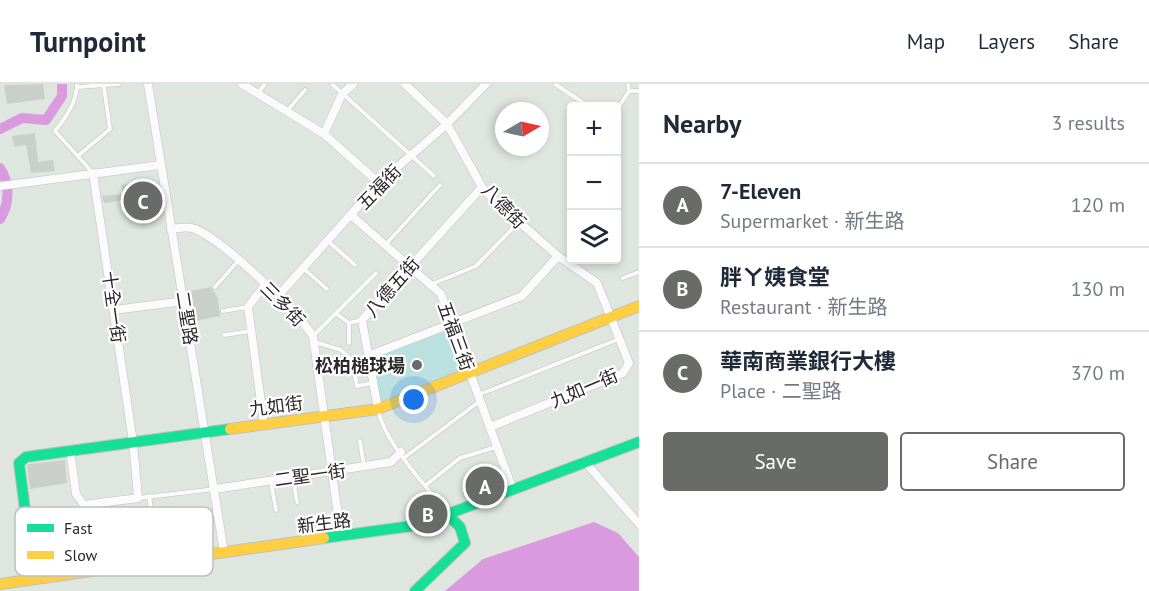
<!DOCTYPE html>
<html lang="en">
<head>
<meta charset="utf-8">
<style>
  :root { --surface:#fff; --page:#f2f2f3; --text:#1f2937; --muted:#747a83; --line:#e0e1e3; --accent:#696b69 }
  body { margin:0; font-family:"PT Sans","Noto Sans TC",sans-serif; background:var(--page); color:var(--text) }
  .controls { position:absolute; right:18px; top:18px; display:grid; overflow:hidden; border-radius:6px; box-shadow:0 3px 9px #0003 }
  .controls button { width:54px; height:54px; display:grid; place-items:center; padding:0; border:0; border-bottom:2px solid var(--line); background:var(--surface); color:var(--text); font:30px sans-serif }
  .compass { position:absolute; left:495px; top:18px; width:54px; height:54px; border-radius:50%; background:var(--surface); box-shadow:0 3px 9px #0003; rotate:81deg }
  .you { position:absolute; left:414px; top:316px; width:21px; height:21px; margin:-15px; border:4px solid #fff; border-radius:50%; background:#1a73e8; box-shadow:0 0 0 9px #1a73e833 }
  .badge { display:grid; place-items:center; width:39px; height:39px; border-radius:50%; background:var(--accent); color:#fff; font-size:20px; font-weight:700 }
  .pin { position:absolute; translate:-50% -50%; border:3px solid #fff; box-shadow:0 2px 6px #0006 }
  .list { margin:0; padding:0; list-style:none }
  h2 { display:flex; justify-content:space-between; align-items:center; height:78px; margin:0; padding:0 24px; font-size:26px }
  h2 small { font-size:20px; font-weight:400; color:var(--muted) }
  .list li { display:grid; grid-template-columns:39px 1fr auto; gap:18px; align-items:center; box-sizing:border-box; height:84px; padding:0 24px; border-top:2px solid var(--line) }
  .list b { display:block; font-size:22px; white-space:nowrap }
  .list p { margin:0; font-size:20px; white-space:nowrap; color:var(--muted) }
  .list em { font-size:20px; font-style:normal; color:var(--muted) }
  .actions { display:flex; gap:12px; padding:18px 24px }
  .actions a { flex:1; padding:14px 0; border:2px solid var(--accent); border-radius:6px; text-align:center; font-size:21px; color:var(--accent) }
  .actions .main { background:var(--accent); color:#fff }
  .icon { flex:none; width:33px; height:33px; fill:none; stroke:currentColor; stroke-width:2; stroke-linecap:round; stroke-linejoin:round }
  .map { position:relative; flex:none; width:639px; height:507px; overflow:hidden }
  header { display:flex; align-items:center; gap:36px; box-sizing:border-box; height:84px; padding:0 30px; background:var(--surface); border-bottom:2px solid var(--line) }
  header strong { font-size:28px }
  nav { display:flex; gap:33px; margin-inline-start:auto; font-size:21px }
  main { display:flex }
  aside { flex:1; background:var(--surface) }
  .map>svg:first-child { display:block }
</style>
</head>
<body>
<header>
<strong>Turnpoint</strong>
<nav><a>Map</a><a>Layers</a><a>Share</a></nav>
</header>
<main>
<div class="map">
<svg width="639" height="507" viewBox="0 0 639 507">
  <rect width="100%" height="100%" fill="#dfe6e0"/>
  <path fill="#bae0e0" d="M448,246L461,288L385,317L380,316L374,274Z"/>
  <path fill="#d99ae0" d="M594,438L618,449L639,473V507H445L483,475Z"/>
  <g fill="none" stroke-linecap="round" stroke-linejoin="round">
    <path stroke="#d99ae0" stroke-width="10" d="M0,45L22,34L46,36L62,12V0
      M0,84C10,99 10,120 0,135"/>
  </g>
  <path fill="#cacfcb" d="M43,0L45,15L7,20L4,1Z
    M35,49L38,78L53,76L55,87L31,89L26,61L14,63L12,52Z
    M153,96L158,132L133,135L131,115L104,119L102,112L123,110L121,101Z
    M211,203L218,214L220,232L196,237L191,207Z
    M65,376L67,399L30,405L27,382L29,380Z"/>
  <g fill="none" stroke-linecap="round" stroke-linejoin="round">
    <defs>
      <path id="lane" d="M77,0C77,17 65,35 55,47L93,89
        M332,0L434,92
        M555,0L588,22
        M628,0L629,7
        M78,3L119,0
        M629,7H639
        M258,9L265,0
        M287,27L305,6
        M616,27L629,7
        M79,71L110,45L104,3
        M328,157L355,181
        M386,160L440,101
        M304,185L327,205
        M623,194L639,188
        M432,200L476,182L518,139
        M215,203L238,177
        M223,227L247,223
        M338,231L349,239L362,236
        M224,251L251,247
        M313,252L376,189
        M315,258L341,266L362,285L370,286
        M349,259V239
        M352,278L357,302L373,299
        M478,311L619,255
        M378,326C385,360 426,400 446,429
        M360,357L364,383
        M405,373L480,317
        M293,394L297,418
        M271,398L276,426
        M426,401L460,374L496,363
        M149,412L153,437
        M139,414L215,405
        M141,439L217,429"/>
      <path id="street" d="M148,0L224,468
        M242,0L324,50L379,99
        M405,0L447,40L482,103L494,116L558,172L597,199L629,279L623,289L490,343
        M324,50L342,10L353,0
        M0,102L160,81
        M351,131L441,210L513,406
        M171,145C179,144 188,142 195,145C224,157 296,226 313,252L341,453
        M278,212L379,99L447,40L486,0
        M114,226L184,217
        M368,272L522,212L558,172
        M378,325L362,236L482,103
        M264,340L248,223L265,201
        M70,366L76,410L84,421L138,414L133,358L93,89
        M586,379L639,440
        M215,405L391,378L401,368"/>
      <path id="fast" d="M324,454L419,441L639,358
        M34,495L19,379L26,373L230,345
        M415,507L465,459L460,443L448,431"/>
      <path id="slow" d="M230,345L378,325L639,222
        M0,500L324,454"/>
    </defs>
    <use href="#lane" stroke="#c0c1bf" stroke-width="5"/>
    <use href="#street" stroke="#c0c1bf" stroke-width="9"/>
    <use href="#fast" stroke="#c0c1bf" stroke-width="12"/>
    <use href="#slow" stroke="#c0c1bf" stroke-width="12"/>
    <use href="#lane" stroke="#fafbfa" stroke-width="4"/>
    <use href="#street" stroke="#fafbfa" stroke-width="8"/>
    <use href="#fast" stroke="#16e098" stroke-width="10"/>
    <use href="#slow" stroke="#ffcf43" stroke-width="10"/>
  </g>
  <circle fill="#696b69" stroke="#fff" stroke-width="2" cx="417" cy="281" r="6"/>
  <g text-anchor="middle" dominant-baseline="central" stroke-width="4.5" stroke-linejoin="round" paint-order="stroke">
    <g font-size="18" fill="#292929" stroke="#fff">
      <text transform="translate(379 103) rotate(-46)">五福街</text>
      <text transform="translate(504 122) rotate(46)">八德街</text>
      <text transform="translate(392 203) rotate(-49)">八德五街</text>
      <text transform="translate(283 220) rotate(45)">三多街</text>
      <text transform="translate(114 223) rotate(82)">十全一街</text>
      <text transform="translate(187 234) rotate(81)">二聖路</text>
      <text transform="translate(456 252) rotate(70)">五福三街</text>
      <text transform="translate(584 304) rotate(-23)">九如一街</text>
      <text transform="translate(276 322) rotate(-7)">九如街</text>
      <text transform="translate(310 391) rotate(-8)">二聖一街</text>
      <text transform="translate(324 439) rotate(-7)">新生路</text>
    </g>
    <g font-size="18" font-weight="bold" fill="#292929" stroke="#fff" text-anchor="end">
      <text x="405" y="281">松柏槌球場</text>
    </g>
  </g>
  <rect x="15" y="423" width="198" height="69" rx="9" fill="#fff" stroke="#bfbfbf" stroke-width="1.5"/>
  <rect x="27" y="440" width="27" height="8" fill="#16e098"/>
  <rect x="27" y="467" width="27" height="8" fill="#ffcf43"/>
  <g font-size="16" fill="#292929">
    <text x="64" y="450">Fast</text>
    <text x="64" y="477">Slow</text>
  </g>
</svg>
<div class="controls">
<button>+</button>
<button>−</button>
<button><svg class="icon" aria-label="layers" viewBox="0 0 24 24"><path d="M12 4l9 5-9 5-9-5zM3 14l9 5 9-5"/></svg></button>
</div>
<svg class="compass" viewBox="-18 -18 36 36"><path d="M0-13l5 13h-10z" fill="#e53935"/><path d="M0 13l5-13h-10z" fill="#747a83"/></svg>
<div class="you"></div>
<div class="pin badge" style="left:485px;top:402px">A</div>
<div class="pin badge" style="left:428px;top:430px">B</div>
<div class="pin badge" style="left:143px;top:117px">C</div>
</div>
<aside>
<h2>Nearby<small>3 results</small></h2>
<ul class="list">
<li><span class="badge">A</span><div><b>7-Eleven</b><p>Supermarket · 新生路</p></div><em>120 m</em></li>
<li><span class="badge">B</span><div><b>胖ㄚ姨食堂</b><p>Restaurant · 新生路</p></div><em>130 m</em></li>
<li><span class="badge">C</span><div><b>華南商業銀行大樓</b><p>Place · 二聖路</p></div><em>370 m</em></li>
</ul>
<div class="actions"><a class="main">Save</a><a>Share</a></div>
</aside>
</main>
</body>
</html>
